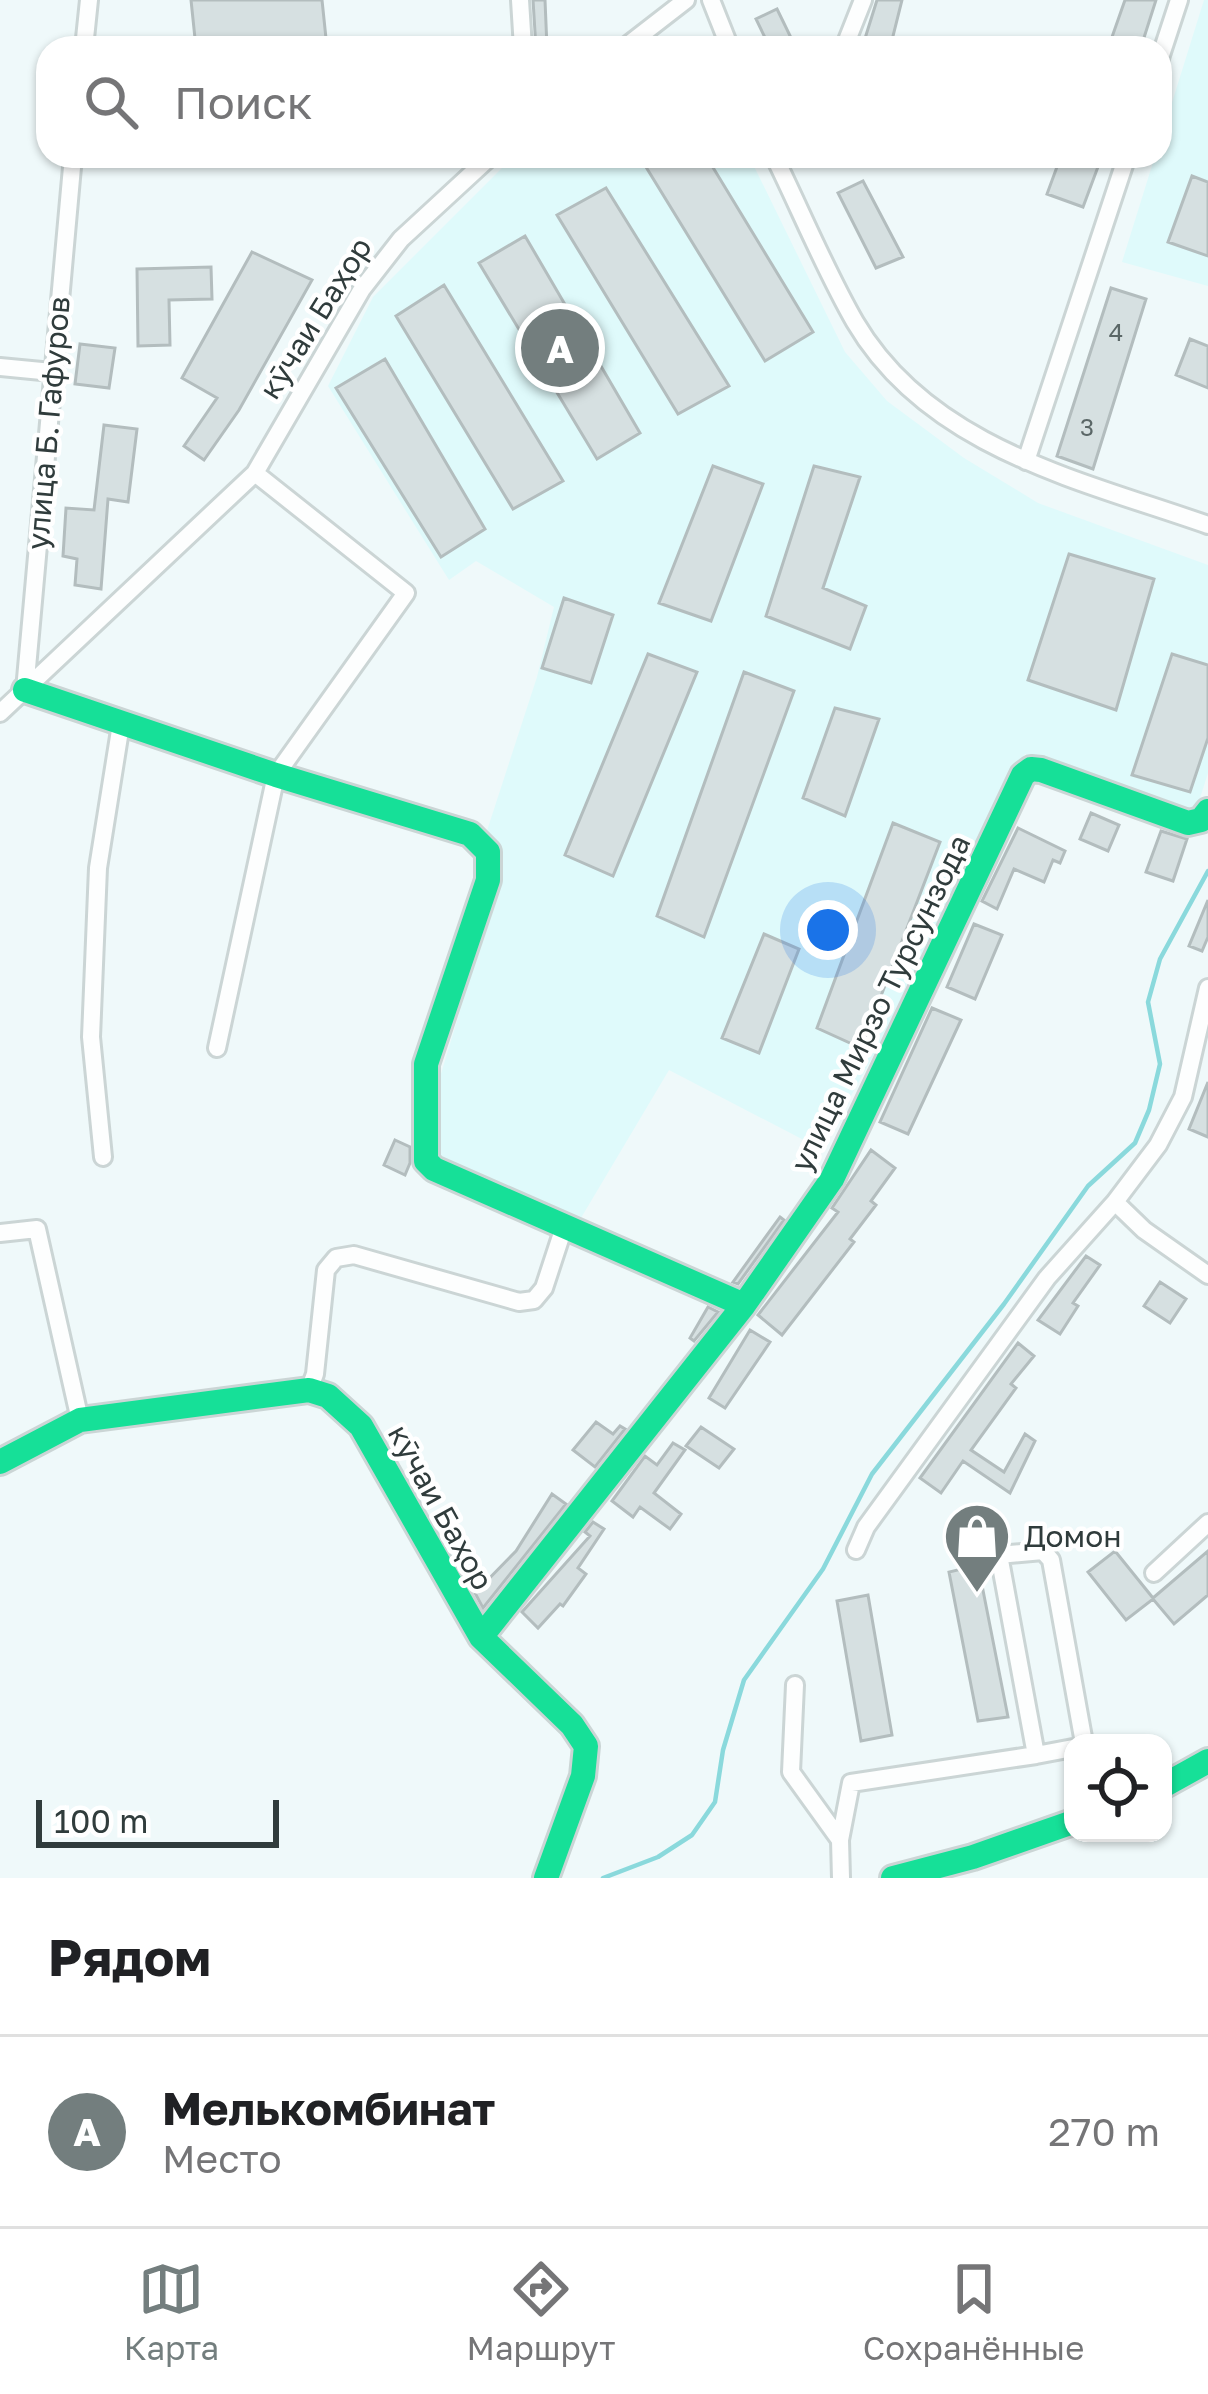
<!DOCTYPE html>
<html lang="ru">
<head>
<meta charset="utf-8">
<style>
  :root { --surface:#fff; --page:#f6f6f6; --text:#202124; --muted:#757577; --line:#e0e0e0; --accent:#737e7e }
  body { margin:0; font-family:"Golos Text",sans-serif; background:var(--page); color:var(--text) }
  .controls { position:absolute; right:36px; bottom:36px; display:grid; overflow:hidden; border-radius:24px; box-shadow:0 3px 9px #0004 }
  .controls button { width:108px; height:108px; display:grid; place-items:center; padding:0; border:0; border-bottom:3px solid var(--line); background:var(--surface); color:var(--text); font:60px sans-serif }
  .scale { position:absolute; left:36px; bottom:30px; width:243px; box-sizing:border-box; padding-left:12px; border:6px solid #303c3c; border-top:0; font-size:33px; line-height:42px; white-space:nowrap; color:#303c3c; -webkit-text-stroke:9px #fff; paint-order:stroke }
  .you { position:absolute; left:828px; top:930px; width:42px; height:42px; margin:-30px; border:9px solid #fff; border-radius:50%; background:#1a73e8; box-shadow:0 0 0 18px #1a73e833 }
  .badge { display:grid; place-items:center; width:78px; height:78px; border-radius:50%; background:var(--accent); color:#fff; font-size:39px; font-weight:700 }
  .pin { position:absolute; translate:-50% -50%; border:6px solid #fff; box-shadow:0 3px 12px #0006 }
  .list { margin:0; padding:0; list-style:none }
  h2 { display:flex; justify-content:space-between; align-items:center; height:156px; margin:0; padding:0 48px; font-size:51px }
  h2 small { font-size:39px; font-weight:400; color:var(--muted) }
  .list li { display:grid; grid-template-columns:78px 1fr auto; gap:36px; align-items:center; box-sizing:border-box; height:192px; padding:0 48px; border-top:3px solid var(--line) }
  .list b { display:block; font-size:45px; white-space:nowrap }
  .list p { margin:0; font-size:39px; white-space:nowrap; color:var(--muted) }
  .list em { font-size:39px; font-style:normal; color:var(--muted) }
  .icon { flex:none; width:66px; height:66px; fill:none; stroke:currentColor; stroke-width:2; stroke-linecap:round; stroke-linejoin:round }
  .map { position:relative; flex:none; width:1208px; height:1878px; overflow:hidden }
  .search { position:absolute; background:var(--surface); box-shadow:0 3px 9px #0004; left:36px; right:36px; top:36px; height:132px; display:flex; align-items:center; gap:30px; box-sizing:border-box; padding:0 42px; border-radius:36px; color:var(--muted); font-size:45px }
  .sheet { height:348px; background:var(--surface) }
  nav { display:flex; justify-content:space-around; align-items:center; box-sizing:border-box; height:168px; border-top:3px solid var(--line); background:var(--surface); font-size:33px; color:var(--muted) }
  nav a { display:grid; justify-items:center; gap:6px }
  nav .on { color:var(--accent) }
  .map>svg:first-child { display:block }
</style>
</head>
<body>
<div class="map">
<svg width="1208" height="1878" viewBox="0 0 1208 1878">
  <rect width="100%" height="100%" fill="#eff9fa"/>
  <path fill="#dffafb" d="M1204,0H1208V286L1122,262L1155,156H1160V141Z
    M514,156H749L845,352L887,401L964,458L1038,503L1208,565V773L1195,814L1025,754L906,998L821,1149L669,1070L578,1223L433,1158L434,1097L503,868L482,846L537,677L554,607L476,561L449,580L328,386L373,297Z"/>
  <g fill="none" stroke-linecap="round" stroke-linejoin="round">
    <path stroke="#8ad9dc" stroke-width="4.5" d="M603,1878L658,1857L692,1835L715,1802L723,1750L744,1680L823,1569L872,1474L1004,1304L1088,1186L1135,1143L1149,1110L1160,1064L1148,1002L1160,959L1208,871"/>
  </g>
  <path fill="#d6e0e1" stroke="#b3bdbe" stroke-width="3" d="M191,0H322L327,48H196Z
    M533,0H545L547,48H536Z
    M877,0H902L890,48H862Z
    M1125,0H1156L1141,47L1112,37Z
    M777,9L796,48H770L756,19Z
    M665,156H706L813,332L765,361L646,167Z
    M1061,156H1102L1083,207L1047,194Z
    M1192,176L1208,182V256L1168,242Z
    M863,181L903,257L876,268L838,193Z
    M606,188L729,386L678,414L557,215Z
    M525,236L640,433L597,459L479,263Z
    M252,252L312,280L239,410L204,460L184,446L217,398L182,378Z
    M211,267L212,299L169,300L170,345L138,346L137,269Z
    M444,285L563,481L513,509L396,316Z
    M1111,288L1146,299L1093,469L1057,456Z
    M1190,339L1208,346V388L1176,375Z
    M80,344L115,348L109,388L75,384Z
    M385,359L485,529L441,557L336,388Z
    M104,425L137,429L128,502L108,499L101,589L75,585L77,559L63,556L66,508L94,510Z
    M713,466L763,484L711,621L659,603Z
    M814,466L860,477L823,588L866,606L850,649L766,616Z
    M1069,554L1154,579L1116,710L1028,680Z
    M564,598L613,615L591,683L542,668Z
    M648,654L697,672L613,876L565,855Z
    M1172,654L1208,665V738L1190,792L1132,775Z
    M744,672L794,691L704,937L657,916Z
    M835,708L879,719L845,816L803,798Z
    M1091,813L1119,825L1108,851L1080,839Z
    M893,823L940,842L861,1048L817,1028Z
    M1018,828L1065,851L1060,863L1053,860L1044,882L1014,869L997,909L982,901Z
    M1161,831L1187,839L1173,881L1146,872Z
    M1208,900V937L1202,951L1189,946Z
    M974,924L1002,935L975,999L947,987Z
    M764,934L799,949L759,1053L722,1038Z
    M932,1008L961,1020L908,1134L880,1122Z
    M1208,1082V1137L1189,1129Z
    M395,1140L410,1147V1163L405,1175L384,1165Z
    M871,1150L895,1168L871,1201L876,1205L850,1239L854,1242L782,1335L758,1315L838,1212L832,1208Z
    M780,1217L784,1220L738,1284L733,1282Z
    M1086,1256L1100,1265L1073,1303L1078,1306L1060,1334L1038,1320Z
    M1160,1282L1186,1299L1170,1323L1144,1306Z
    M708,1307L718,1312L694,1341L690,1338Z
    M750,1330L770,1342L725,1408L709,1398Z
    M1018,1343L1034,1356L1011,1384L1016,1388L971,1450L1004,1472L1025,1434L1035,1441L1010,1493L963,1461L941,1493L920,1478Z
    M596,1422L613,1434L620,1426L625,1429L595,1467L573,1450Z
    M701,1427L734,1449L719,1468L686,1446Z
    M673,1443L685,1450L654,1493L681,1514L670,1529L640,1507L633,1517L612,1501L645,1456L657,1465Z
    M552,1494L566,1504L483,1608L475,1593L516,1551Z
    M593,1522L604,1529L578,1568L586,1574L563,1606L560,1604L538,1628L522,1612L590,1536L585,1532Z
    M1115,1551L1153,1598L1208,1551V1595L1174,1624L1153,1599L1126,1620L1088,1572Z
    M978,1565L1008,1717L978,1721L949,1572Z
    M868,1595L892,1735L861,1741L837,1601Z"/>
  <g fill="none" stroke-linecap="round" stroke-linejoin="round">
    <defs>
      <path id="street" d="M520,0L523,48
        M711,0L730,48
        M84,48L89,0
        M624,48L686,0
        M844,48L863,0
        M1160,58L1179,0
        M774,156C801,211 825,270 855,322C929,448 1080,480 1208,525
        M0,367L52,372
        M1026,461L1127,156
        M25,690L73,156
        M0,713L255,473L362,289L401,239L491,156
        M217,1048L276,775L406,593L255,473
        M103,1157L91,1037L98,868L121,724
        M1115,1202L1144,1230L1208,1275
        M0,1233L37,1229L80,1420
        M309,1390L315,1374L326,1270L336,1258L354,1255L519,1302L534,1300L544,1288L565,1224
        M856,1550L866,1527L1047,1278L1115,1202L1158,1145L1183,1097L1208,988
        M1154,1573L1208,1523
        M795,1685L791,1772L840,1840L841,1878
        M1073,1748L1036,1755L999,1555L1043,1551L1051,1560L1084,1743
        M840,1840L851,1783L1036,1755"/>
      <path id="fast" d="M25,690L276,775L470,834L488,852V880L426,1064V1161L434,1169L744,1305
        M0,1462L80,1420L309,1390L328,1396L361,1426L481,1637L572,1725L586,1746L583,1776L546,1878
        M481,1637L744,1305L832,1179L1023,775L1031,769L1041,770L1188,823L1201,820L1208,811
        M1163,1786L1208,1761
        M893,1878L973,1857L1073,1822"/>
    </defs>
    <use href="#street" stroke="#cbd5d5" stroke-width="22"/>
    <use href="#fast" stroke="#cbd5d5" stroke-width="30"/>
    <use href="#street" stroke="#fdfefe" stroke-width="16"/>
    <use href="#fast" stroke="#16e098" stroke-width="24"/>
  </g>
  <defs>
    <symbol id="shop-pin" viewBox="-11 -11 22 30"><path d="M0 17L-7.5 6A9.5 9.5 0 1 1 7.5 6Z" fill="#737e7e" stroke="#fff"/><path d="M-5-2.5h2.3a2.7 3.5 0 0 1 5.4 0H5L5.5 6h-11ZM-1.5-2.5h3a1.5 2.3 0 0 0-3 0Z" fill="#fff"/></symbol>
  </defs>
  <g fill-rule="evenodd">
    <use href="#shop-pin" x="939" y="1498" width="76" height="104"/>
  </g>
  <g text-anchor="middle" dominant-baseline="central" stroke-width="9" stroke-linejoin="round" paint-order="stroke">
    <g font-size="24" fill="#5b6767">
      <text x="1116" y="331">4</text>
      <text x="1087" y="426">3</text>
    </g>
    <g font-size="30" fill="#303c3c" stroke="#fff">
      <text transform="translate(315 318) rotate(-58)">кӯчаи Баҳор</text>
      <text transform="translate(48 423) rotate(-85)">улица Б. Гафуров</text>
      <text transform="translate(880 1003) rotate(-64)">улица Мирзо Турсунзода</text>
      <text transform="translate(441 1507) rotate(61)">кӯчаи Баҳор</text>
    </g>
    <g font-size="30" fill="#303c3c" stroke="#fff" text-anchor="start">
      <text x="1024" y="1536">Домон</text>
    </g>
  </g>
</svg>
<div class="controls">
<button><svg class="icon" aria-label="locate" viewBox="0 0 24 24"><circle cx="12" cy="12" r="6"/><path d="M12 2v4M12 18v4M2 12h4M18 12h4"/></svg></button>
</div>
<div class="scale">100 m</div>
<div class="you"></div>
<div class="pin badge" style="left:560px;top:348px">A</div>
<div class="search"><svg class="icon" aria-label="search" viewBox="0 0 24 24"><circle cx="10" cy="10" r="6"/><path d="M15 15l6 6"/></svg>Поиск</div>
</div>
<section class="sheet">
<h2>Рядом<small></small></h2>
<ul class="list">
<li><span class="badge">A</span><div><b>Мелькомбинат</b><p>Место</p></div><em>270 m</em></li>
</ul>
</section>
<nav>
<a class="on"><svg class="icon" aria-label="map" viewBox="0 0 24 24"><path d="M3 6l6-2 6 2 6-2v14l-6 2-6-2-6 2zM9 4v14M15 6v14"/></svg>Карта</a>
<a><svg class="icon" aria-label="directions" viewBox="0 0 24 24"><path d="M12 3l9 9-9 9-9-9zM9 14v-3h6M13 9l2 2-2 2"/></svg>Маршрут</a>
<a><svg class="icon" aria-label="saved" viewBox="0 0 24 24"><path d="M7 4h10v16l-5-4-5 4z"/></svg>Сохранённые</a>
</nav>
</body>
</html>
